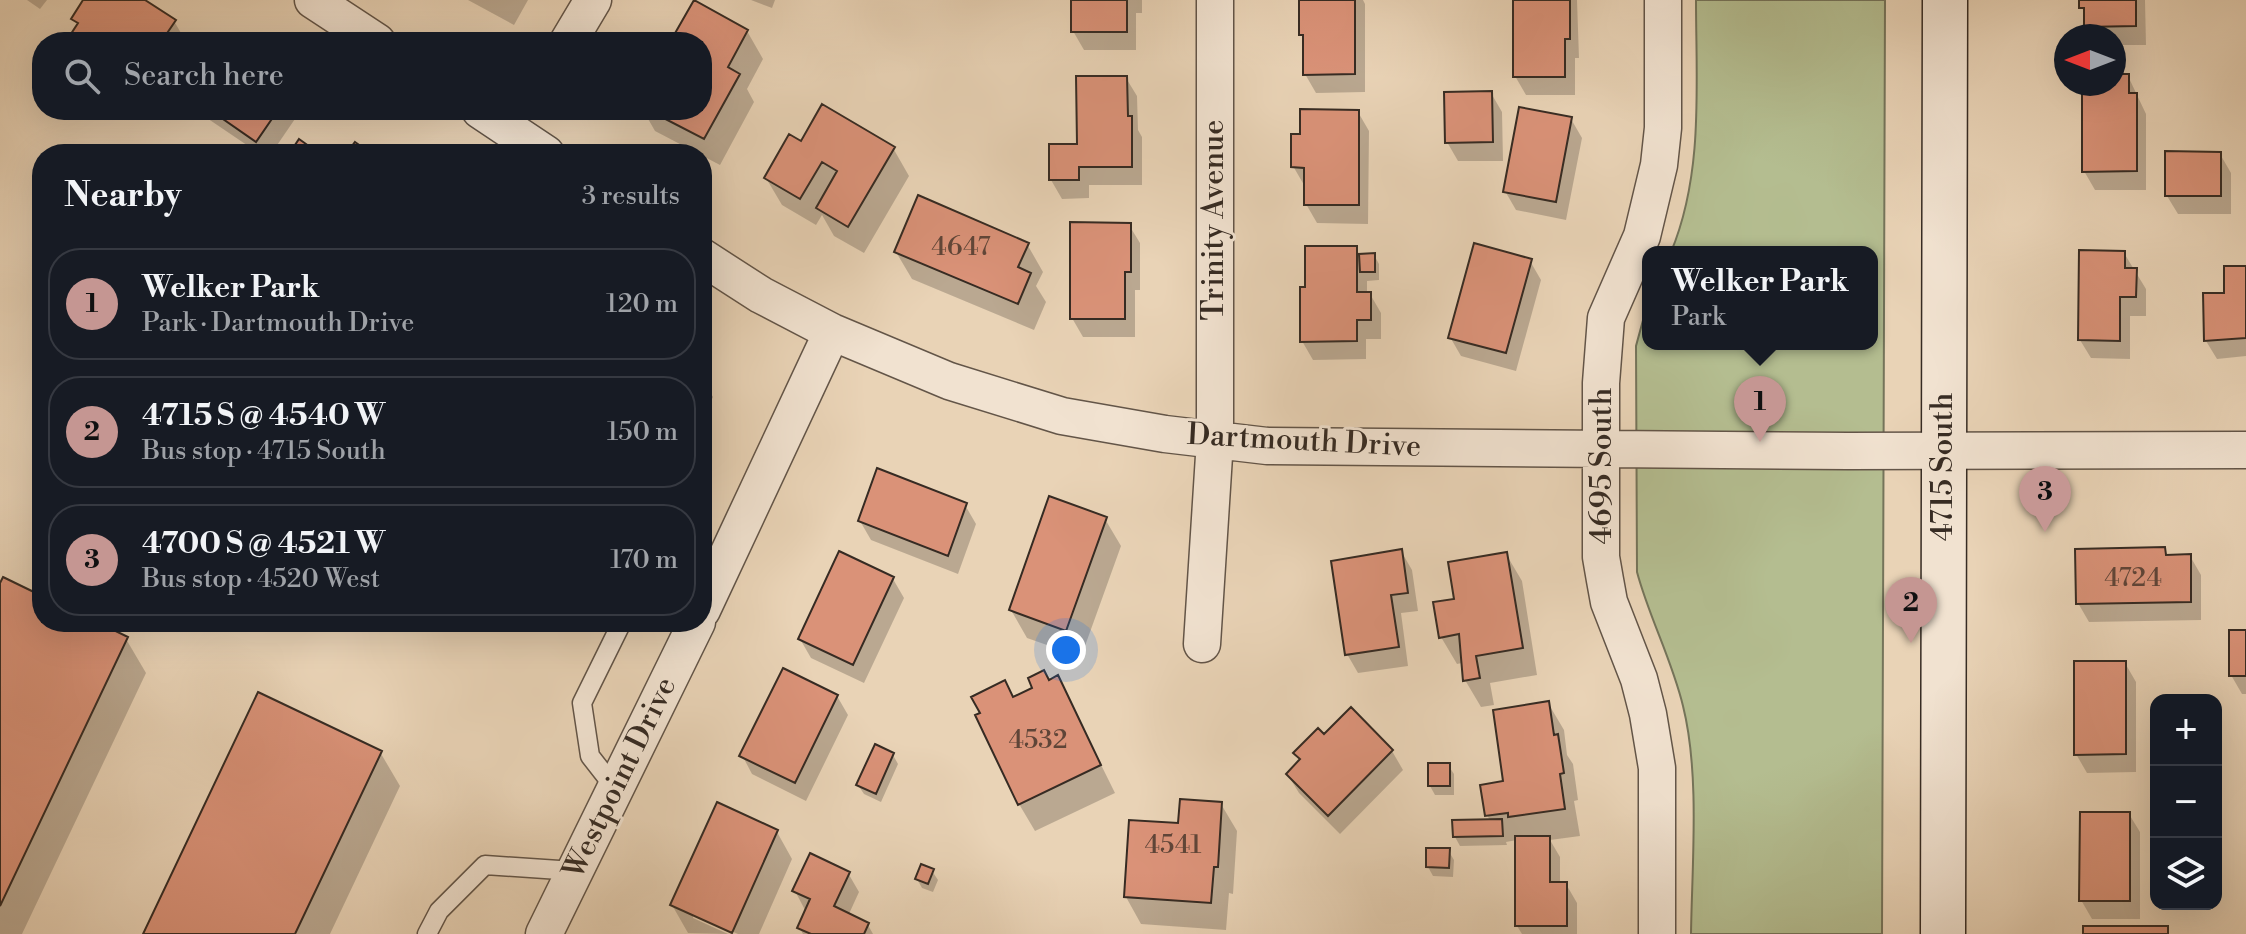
<!DOCTYPE html>
<html lang="en">
<head>
<meta charset="utf-8">
<style>
  :root { --surface:#171b24; --page:#20242c; --text:#f1f3f6; --muted:#9ea1a6; --line:#363941; --accent:#c59692 }
  body { margin:0; font-family:"Libre Bodoni",serif; background:var(--page); color:var(--text) }
  .controls { position:absolute; right:24px; bottom:24px; display:grid; overflow:hidden; border-radius:16px; box-shadow:0 8px 32px #0002 }
  .controls button { width:72px; height:72px; display:grid; place-items:center; padding:0; border:0; border-bottom:2px solid var(--line); background:var(--surface); color:var(--text); font:40px sans-serif }
  .compass { position:absolute; left:2054px; top:24px; width:72px; height:72px; border-radius:50%; background:var(--surface); box-shadow:0 8px 32px #0002; rotate:270deg }
  .you { position:absolute; left:1066px; top:650px; width:28px; height:28px; margin:-20px; border:6px solid #fff; border-radius:50%; background:#1a73e8; box-shadow:0 0 0 12px #1a73e833 }
  .badge { display:grid; place-items:center; width:52px; height:52px; border-radius:50%; background:var(--accent); color:#111; font-size:26px; font-weight:700 }
  .pin { position:absolute; translate:-50% -66px; filter:drop-shadow(0 2px 4px #0008) }
  .pin::after { content:''; position:absolute; top:42px; width:28px; height:24px; background:inherit; clip-path:polygon(0 0,100% 0,50% 100%) }
  .popup { position:absolute; left:1642px; top:246px; width:236px; height:104px; box-sizing:border-box; display:grid; place-content:center; border-radius:16px; background:var(--surface); filter:drop-shadow(0 2px 6px #0005); font-size:26px; white-space:nowrap; color:var(--muted) }
  .popup b { font-size:30px; color:var(--text) }
  .popup::after { content:''; position:absolute; left:50%; top:100%; margin-left:-16px; border:16px solid transparent; border-top-color:var(--surface) }
  .list { margin:0; padding:0; list-style:none }
  h2 { display:flex; justify-content:space-between; align-items:center; height:104px; margin:0; padding:0 32px; font-size:34px }
  h2 small { font-size:26px; font-weight:400; color:var(--muted) }
  .list li { display:grid; grid-template-columns:52px 1fr auto; gap:24px; align-items:center; box-sizing:border-box; height:112px; margin:0 16px 16px; padding:0 16px; border:2px solid var(--line); border-radius:32px }
  .list b { display:block; font-size:30px; white-space:nowrap }
  .list p { margin:0; font-size:26px; white-space:nowrap; color:var(--muted) }
  .list em { font-size:26px; font-style:normal; color:var(--muted) }
  .icon { flex:none; width:44px; height:44px; fill:none; stroke:currentColor; stroke-width:2; stroke-linecap:round; stroke-linejoin:round }
  .map { position:relative; flex:none; width:2246px; height:934px; overflow:hidden }
  .search { position:absolute; background:var(--surface); box-shadow:0 8px 32px #0002; left:32px; top:32px; width:680px; height:88px; display:flex; align-items:center; gap:20px; box-sizing:border-box; padding:0 28px; border-radius:32px; color:var(--muted); font-size:30px }
  .panel { position:absolute; background:var(--surface); box-shadow:0 8px 32px #0002; left:32px; top:144px; width:680px; height:488px; border-radius:32px }
  .map>svg:first-child { display:block }
</style>
</head>
<body>
<div class="map">
<svg width="2246" height="934" viewBox="0 0 2246 934">
  <rect width="100%" height="100%" fill="#e9d3b6"/>
  <filter id="stains"><feTurbulence type="fractalNoise" baseFrequency=".0025" numOctaves="4"/><feColorMatrix values="0 0 0 0 .2 0 0 0 0 .09 0 0 0 0 .02 0 0 0 .5 -.17"/></filter>
  <radialGradient id="worn" r=".72"><stop offset=".6" stop-color="#630" stop-opacity="0"/><stop offset="1" stop-color="#630" stop-opacity=".3"/></radialGradient>
  <path fill="#b4bd90" stroke="#75745a" stroke-width="2" d="M1696,0H1885L1882,934H1691C1692,864 1700,774 1683,706C1672,660 1649,617 1637,572L1636,346L1648,302V344H1872V252H1671C1704,173 1696,83 1696,0Z"/>
  <path fill="#0003" d="M27,0H47L40,9Z
    M86,0H142L174,21L185,40L70,42L78,26L73,19Z
    M468,0H528L514,25Z
    M751,0H775L772,8Z
    M1073,0H1142V13H1136V50H1084L1073,31Z
    M1301,0H1363L1365,4V92L1316,93L1305,74Z
    M1515,0H1577L1579,58H1575V95H1526L1515,76Z
    M2081,0H2145L2146,45H2114V36H2092L2086,26Z
    M747,31L763,59L747,89L754,102L720,165L655,131L643,110H702V42H673Z
    M2114,76H2128L2146,114V190H2095L2084,171V84H2114Z
    M1126,78L1137,96L1138,130L1142,137V185H1089V198L1062,199L1051,180L1079,146Z
    M1491,93L1502,112L1503,161H1458L1447,142Z
    M195,110H294L297,116L271,154H260Z
    M1358,112L1369,131L1368,224L1317,223L1306,204L1304,185L1293,166L1302,136Z
    M1571,119L1582,138L1566,220L1516,210L1505,191Z
    M801,144L893,148L909,176L864,253L834,236L822,215L816,225L782,205L766,178Z
    M2220,154L2231,173V214H2178L2167,196Z
    M1129,225L1140,243V290H1135V337H1083L1072,318Z
    M1027,244L1043,272L1036,286L1046,302L1034,330L912,279L896,252Z
    M1356,248L1360,256L1374,255L1379,264V280L1367,281V294H1370L1381,313V339H1366V359L1313,360L1302,341L1307,289Z
    M2124,253L2146,289V316H2130V359L2091,358L2080,340Z
    M1530,261L1541,280L1516,371L1461,356L1450,337Z
    M2246,268V356L2217,359L2206,341L2226,295Z
    M702,378L713,397L702,420Z
    M965,505L976,524L958,574L871,540L860,521Z
    M1105,519L1121,546L1081,657L1027,638L1011,610Z
    M2164,549L2168,557L2190,556L2201,575V620L2089,622L2078,603Z
    M1401,551L1412,570L1418,611L1401,613L1408,666L1358,673L1347,654Z
    M1506,554L1522,581L1537,675L1490,683L1494,705L1481,707L1465,680L1462,663L1457,664L1441,637L1456,600Z
    M893,579L904,598L864,683L811,658L800,639Z
    M0,587L42,598V622H92L126,639L146,673L22,934H0Z
    M2246,632V694H2242L2231,675Z
    M2125,663L2136,682V772L2087,773L2076,754Z
    M1058,678L1115,793L1035,831L1019,804L1014,700Z
    M837,696L848,715L806,801L752,774L742,755Z
    M1548,703L1564,730L1567,755L1573,764L1578,800L1574,801L1580,836L1550,840L1560,857V884H1566L1577,903V934H1522L1517,926V840L1506,842L1507,845L1460,846L1455,837L1491,822L1487,815Z
    M1324,737L1392,751L1403,770L1340,834L1299,793L1288,775L1301,762L1296,753Z
    M380,752L400,786L330,934H145Z
    M893,755L898,764L881,802L864,794L858,785Z
    M1448,765L1454,774V795H1435L1430,786Z
    M1221,804L1237,831L1233,894L1229,893L1226,930L1141,924L1126,897L1180,826Z
    M2129,814L2140,832V919H2092L2081,900Z
    M777,832L792,859L759,934H738L693,914V918L728,934L688,933L672,905Z
    M1448,850L1454,860L1453,877L1433,876L1428,867Z
    M932,871L938,880L933,892L922,888L917,879Z
    M848,873L859,892L848,916L868,925L873,934H803L799,927L805,910L795,891Z"/>
  <path fill="#da9278" stroke="#362b23" stroke-width="2" d="M83,0H145L176,20L161,42H70L67,40L78,23L71,19Z
    M694,0L748,30L728,67L740,74L704,139L648,110H702V42H670Z
    M1071,0H1127V32H1071Z
    M1299,0H1355V74L1303,75V35H1299Z
    M1513,0H1570V39H1565V77H1513Z
    M2079,0H2136V26L2084,27V8H2079Z
    M2114,74H2129V93H2137V171L2082,172V84H2114Z
    M1076,76H1127L1128,116H1132V167H1079V180H1049V144H1077Z
    M1492,91L1493,142L1445,143L1444,92Z
    M822,104L895,147L848,227L816,208L837,171L822,162L800,199L764,178L789,134L801,141Z
    M1519,107L1572,117L1556,202L1503,192Z
    M1300,109L1359,110V205H1304V168L1291,167V134H1300Z
    M210,110H278L256,142Z
    M299,139L320,154H289Z
    M355,142L372,154H346Z
    M2165,151L2221,152V196H2165Z
    M918,195L1029,243L1018,267L1031,273L1018,304L894,252Z
    M1070,222L1131,223V272H1125V319H1070Z
    M1474,243L1532,259L1506,353L1448,338Z
    M1305,246H1357V292H1371V320H1357V341L1300,342V287H1305Z
    M2079,250L2125,251V268H2137L2136,297H2120V341L2078,340Z
    M1375,253V272H1360L1359,254Z
    M2224,266H2246V338L2204,341L2203,293H2224Z
    M877,468L967,503L948,556L858,521Z
    M1049,496L1107,517L1066,631L1009,610Z
    M2165,547L2166,555L2191,554V602L2076,604L2075,549Z
    M1402,549L1408,593L1391,595L1399,647L1345,655L1331,561Z
    M839,551L894,577L853,665L798,639Z
    M1507,552L1523,648L1476,656L1480,678L1463,681L1459,634L1439,638L1433,602L1454,599L1448,562Z
    M3,577L42,596V622H97L128,637L0,906V583Z
    M2229,630H2246V676H2229Z
    M2074,661H2126V754L2074,755Z
    M783,668L838,695L795,783L739,756Z
    M1044,670L1049,680L1058,675L1101,765L1018,805L975,715L980,713L971,697L1005,680L1013,697L1032,688L1028,678Z
    M258,692L382,751L295,934H143Z
    M1549,701L1554,735L1558,734L1564,773L1560,774L1565,809L1508,817V813L1485,816L1480,785L1503,781L1493,710Z
    M1351,707L1393,750L1328,816L1286,774L1300,759L1293,753L1318,728L1324,734Z
    M875,744L894,753L876,794L856,785Z
    M1428,763H1450V786H1428Z
    M1180,799L1222,802L1218,867H1214L1211,903L1124,897L1129,820L1178,823Z
    M717,802L778,830L732,933L670,905Z
    M2080,812H2130V901H2079Z
    M1502,819L1503,836L1453,837L1452,820Z
    M1515,836H1550V882H1567V926H1515Z
    M1426,848H1450L1449,868L1426,867Z
    M810,853L850,872L834,906L869,923L864,934H811L797,928L810,899L792,891Z
    M921,864L934,869L928,884L915,879Z
    M2083,926H2168V934H2083Z"/>
  <g fill="none" stroke-linecap="round" stroke-linejoin="round">
    <defs>
      <path id="service" d="M615,788L590,756L582,703L622,622
        M427,934L439,911L485,865L574,871"/>
      <path id="minor" d="M313,0L377,42
        M568,42L593,0
        M480,110L546,154
        M702,257L761,295L832,332L949,381L1062,416L1165,434L1267,446L1848,451L2246,450
        M702,610L832,332
        M1202,644L1215,440V0
        M544,934L697,622
        M1657,934V768L1648,714L1639,679L1609,602L1605,580L1601,557V383L1606,318L1642,236L1659,165L1663,128V0"/>
      <path id="secondary" d="M1943,934L1945,0"/>
    </defs>
    <use href="#service" stroke="#635548" stroke-width="21"/>
    <use href="#minor" stroke="#635548" stroke-width="39"/>
    <use href="#secondary" stroke="#362b23" stroke-width="47"/>
    <use href="#service" stroke="#f1e2d0" stroke-width="18"/>
    <use href="#minor" stroke="#f1e2d0" stroke-width="36"/>
    <use href="#secondary" stroke="#f1e2d0" stroke-width="44"/>
  </g>
  <g text-anchor="middle" dominant-baseline="central" stroke-width="6" stroke-linejoin="round" paint-order="stroke">
    <g font-size="26" fill="#5f4538">
      <text x="961" y="247">4647</text>
      <text x="2133" y="578">4724</text>
      <text x="1038" y="740">4532</text>
      <text x="1173" y="845">4541</text>
    </g>
    <g font-size="30" fill="#362b23" stroke="#f1e2d0">
      <text transform="translate(1214 220) rotate(-90)">Trinity Avenue</text>
      <text transform="translate(1304 441) rotate(3)">Dartmouth Drive</text>
      <text transform="translate(1602 466) rotate(-90)">4695 South</text>
      <text transform="translate(1943 467) rotate(-90)">4715 South</text>
      <text transform="translate(620 778) rotate(-64)">Westpoint Drive</text>
    </g>
  </g>
  <rect width="100%" height="100%" filter="url(#stains)"/>
  <rect width="100%" height="100%" fill="url(#worn)"/>
</svg>
<div class="controls">
<button>+</button>
<button>−</button>
<button><svg class="icon" aria-label="layers" viewBox="0 0 24 24"><path d="M12 4l9 5-9 5-9-5zM3 14l9 5 9-5"/></svg></button>
</div>
<svg class="compass" viewBox="-18 -18 36 36"><path d="M0-13l5 13h-10z" fill="#e53935"/><path d="M0 13l5-13h-10z" fill="#9ea1a6"/></svg>
<div class="you"></div>
<div class="pin badge" style="left:1760px;top:442px">1</div>
<div class="popup"><b>Welker Park</b>Park</div>
<div class="pin badge" style="left:1911px;top:643px">2</div>
<div class="pin badge" style="left:2045px;top:532px">3</div>
<div class="search"><svg class="icon" aria-label="search" viewBox="0 0 24 24"><circle cx="10" cy="10" r="6"/><path d="M15 15l6 6"/></svg>Search here</div>
<section class="panel">
<h2>Nearby<small>3 results</small></h2>
<ul class="list">
<li><span class="badge">1</span><div><b>Welker Park</b><p>Park · Dartmouth Drive</p></div><em>120 m</em></li>
<li><span class="badge">2</span><div><b>4715 S @ 4540 W</b><p>Bus stop · 4715 South</p></div><em>150 m</em></li>
<li><span class="badge">3</span><div><b>4700 S @ 4521 W</b><p>Bus stop · 4520 West</p></div><em>170 m</em></li>
</ul>
</section>
</div>
</body>
</html>
